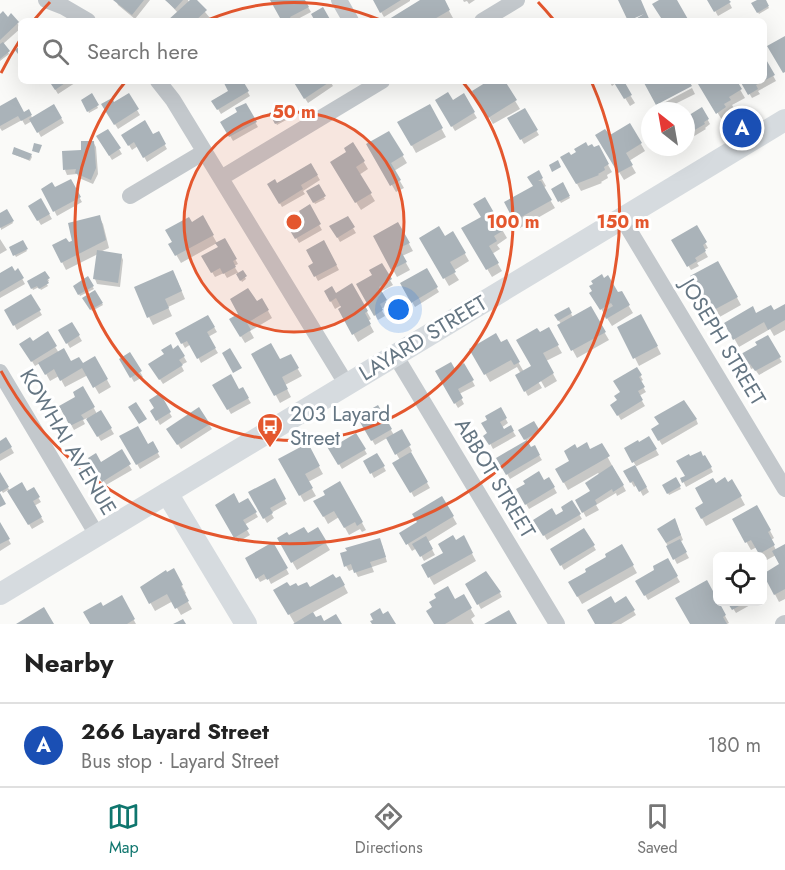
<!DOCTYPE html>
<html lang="en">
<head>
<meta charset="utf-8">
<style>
  :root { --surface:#fff; --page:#f2f2f2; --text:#222; --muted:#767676; --line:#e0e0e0; --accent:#0f766e }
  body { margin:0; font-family:Jost,sans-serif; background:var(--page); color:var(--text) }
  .controls { position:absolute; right:18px; bottom:18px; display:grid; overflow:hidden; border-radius:9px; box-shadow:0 6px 24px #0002 }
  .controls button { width:54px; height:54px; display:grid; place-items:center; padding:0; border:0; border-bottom:2px solid var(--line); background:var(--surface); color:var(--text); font:30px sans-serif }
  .compass { position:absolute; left:641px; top:102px; width:54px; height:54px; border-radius:50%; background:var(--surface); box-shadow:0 6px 24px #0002; rotate:329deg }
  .you { position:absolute; left:399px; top:310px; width:21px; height:21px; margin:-15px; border:4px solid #fff; border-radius:50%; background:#1a73e8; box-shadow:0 0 0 9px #1a73e833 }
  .badge { display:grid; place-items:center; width:39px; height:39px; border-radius:50%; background:var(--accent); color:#fff; font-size:20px; font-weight:700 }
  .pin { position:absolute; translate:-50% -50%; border:3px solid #fff; box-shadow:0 2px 6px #0006 }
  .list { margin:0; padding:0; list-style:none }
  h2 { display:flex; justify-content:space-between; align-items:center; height:78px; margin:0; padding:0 24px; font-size:26px }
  h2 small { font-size:20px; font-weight:400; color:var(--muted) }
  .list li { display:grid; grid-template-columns:39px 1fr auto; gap:18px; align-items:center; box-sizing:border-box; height:84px; padding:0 24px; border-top:2px solid var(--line) }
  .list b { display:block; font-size:22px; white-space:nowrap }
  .list p { margin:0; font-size:20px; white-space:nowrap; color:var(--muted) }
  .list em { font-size:20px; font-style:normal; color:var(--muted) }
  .icon { flex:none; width:33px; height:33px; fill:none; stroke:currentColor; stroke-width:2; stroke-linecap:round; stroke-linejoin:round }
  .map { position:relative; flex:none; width:785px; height:624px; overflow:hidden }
  .search { position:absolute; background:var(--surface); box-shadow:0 6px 24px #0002; left:18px; right:18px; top:18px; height:66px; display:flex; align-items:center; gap:15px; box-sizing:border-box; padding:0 21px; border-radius:9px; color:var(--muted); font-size:22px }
  .sheet { height:162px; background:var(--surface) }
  nav { display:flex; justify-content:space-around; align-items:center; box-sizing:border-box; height:84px; border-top:2px solid var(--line); background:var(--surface); font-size:16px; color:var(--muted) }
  nav a { display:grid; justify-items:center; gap:3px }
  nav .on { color:var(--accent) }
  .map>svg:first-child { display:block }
</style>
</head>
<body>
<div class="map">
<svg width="785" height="624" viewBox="0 0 785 624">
  <rect width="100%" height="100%" fill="#fafaf8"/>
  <path fill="#0003" d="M116,0H150L135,19L118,5Z
    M166,0H188L189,3L195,0L210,18L207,21H170L178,13Z
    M304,0L311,12L294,21H278Z
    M374,0H410V1L384,17Z
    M422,0H443L453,18L448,21H389Z
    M463,0H475L469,4L467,1L464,2Z
    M709,0H728L732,8L718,16Z
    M760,0H764L769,8L759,14L753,4Z
    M11,15L21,28L3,44L9,54L0,61V16L8,19Z
    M764,59L776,81L758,91L760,94L752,98L742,81H764Z
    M50,81H78L58,94Z
    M224,81H241L250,96L221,114L213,101L230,91Z
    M294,81H330L333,86L308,103Z
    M491,81H503L520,109L493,124L474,91Z
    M609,81H626L628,83L624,85L635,103L630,106L616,83L612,86Z
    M705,81H735L745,98L732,105L734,108L727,113L729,116L722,120L700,84Z
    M692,88L695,94L661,111L658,106Z
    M92,95L98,108L89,113L83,100Z
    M128,95L140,115L118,129L103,105L114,104Z
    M463,95L477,118L455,131L437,101L452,102Z
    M245,105L258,127L233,141L222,122L239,113Z
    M54,106L64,123L41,137L32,121L25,125L22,120L2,131L0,128V107L24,114L28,111L33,119Z
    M429,106L446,137L416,153L399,122Z
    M282,108L288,119L277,125L271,114Z
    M702,109L710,124L705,128L706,129L686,141V118Z
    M524,110L539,135L524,144L509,118Z
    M630,125L645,151L629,161L636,173L624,180L597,136L609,138Z
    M108,131L122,154L112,160L98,137Z
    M158,133L167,149L147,162L138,146L132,150L123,135L153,137Z
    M389,133L407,163L394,171L404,188L396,192L368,145Z
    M93,142L96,147L98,174L93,184L79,178L77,174L67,175L65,170Z
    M353,144L368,169L359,175L375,201L361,210L332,163L348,153Z
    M598,147L612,172L607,175L608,178L601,182L602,183L581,191L562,157H570L588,148L594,149Z
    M13,154L31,155L32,157L30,161Z
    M311,165L320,180L303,191L305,194L282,207L269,184L277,185Z
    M538,172L546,186L543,188L555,208L520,228L506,203L535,187Z
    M70,181L82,202L57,216L43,189H54Z
    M562,185L570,198L561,203L553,190Z
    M318,186L325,199L315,204L308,191Z
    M484,199L507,238L497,245L500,249L492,254L502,271L492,277L463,229L483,217Z
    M41,200L52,219L41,225L30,207Z
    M309,207L322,230L299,243L288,224L303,216Z
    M7,211L13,223L1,230L0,215Z
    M99,217L103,224L109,248L100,252L121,255L123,260L120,287L97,284L95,279L98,254L66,270L54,246L68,244Z
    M202,217L217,243L181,263L170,244L191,224Z
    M347,218L356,233L340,242L332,227Z
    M398,224L413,251L402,256L410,270L397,277L375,237Z
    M696,227L708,248L704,250L708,257L697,263L699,266L691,270L673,240Z
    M453,233L469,261L453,271L459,280L449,286L421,238H444Z
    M0,239L7,250L0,254Z
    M224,240L238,264L234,266L239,274L242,272L246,279L242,282L237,273L227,278L224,273L215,277L203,257L220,247Z
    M22,242L27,251L16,257L11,248Z
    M324,242L339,270L318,281L310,266L315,263Z
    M718,263L741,305L716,319L692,277Z
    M381,265L393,285L380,292L388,305L381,309L385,316L378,320L358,285L374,276Z
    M426,270L439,292L415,307L402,284Z
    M18,271L25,284L0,298V274Z
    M45,273L49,281L46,283L48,286L41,290L39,287L33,290L29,282Z
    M88,279L94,289L80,296L75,286Z
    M177,280L185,299L168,307L172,316L153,325L149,317Z
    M352,285L371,319L368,321L374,332L358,342L340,310L343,308L342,305L335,309L326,292L335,295Z
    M95,292L103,305L92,311L84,298Z
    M591,293L618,294L621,293L633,313L612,326Z
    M31,296L42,315L17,330L6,310Z
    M262,300L272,318L250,331L254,338L245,343L231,320Z
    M590,308L609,340L577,358L559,325L561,324L556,316L568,309L573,317Z
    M785,308V330L774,336L770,329L739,347L726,324L756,315L774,312Z
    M208,317L217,332L208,337L218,353L201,363L191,344L185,348L177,334Z
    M645,323L661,354L639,366L635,358Z
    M72,324L82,341L70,348L60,331Z
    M548,329L562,353L546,361L557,381L545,388L518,341Z
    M47,334L59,353L71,363L82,365L95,358L111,387L99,394L88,375L65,387L59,376L50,381L40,363L35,366L21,344L32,343Z
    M767,337L782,362L759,375L754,368L751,369L743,355L759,346Z
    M506,341L524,372L530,368L542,388L528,396L517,376L521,374L517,367L490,382L471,349L501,344Z
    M178,347L187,362L181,365L184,371L163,384L150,364Z
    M130,354L143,377L134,382L121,360Z
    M254,354L280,361L290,356L302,376L285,385L291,397L280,403Z
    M464,365L475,386L459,394L464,404L458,408L437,372L454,371Z
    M636,369L643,380L640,382L646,392L639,396L645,406L621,420L612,405L619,401L621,393Z
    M214,385L239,391L242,389L251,403L231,414Z
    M83,388L97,414L101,412L114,434L101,441L87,418L83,420L85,424L74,430L61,407L77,398Z
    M159,395L172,417L160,425L152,411L155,409Z
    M377,407L394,435L401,431L412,451L410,453L430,488L414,497L395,463L400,460L387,438L375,445L359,418Z
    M199,409L212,429L181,449L168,429Z
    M500,409L508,423L501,428L503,431L510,427L516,436L493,449L486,436Z
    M696,419L698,424L662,445L653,430Z
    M533,423L539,433L526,441L520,430Z
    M356,435L367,454L342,469L328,446L340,444Z
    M121,437L147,446L152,443L160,457L140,469Z
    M649,438L659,455L635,467L649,492L643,496L637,485L634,487L625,472L636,466L626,449Z
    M6,439L14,453L0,461V443Z
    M307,445L323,474L308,482L316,496L304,502L280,459Z
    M601,445L626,491L617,496L616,493L596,505L599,510L586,517L577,501L592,492L600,475L598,473L568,490L557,470L571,462L576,450L590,451Z
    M534,447L542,460L510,479L498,458Z
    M121,452L132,470L106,485L90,459L101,464Z
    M377,455L386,471L374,478L365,461Z
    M705,456L713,472L686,487L682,479L687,476L690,458Z
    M0,475L10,491L26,493L33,489L41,502L34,506L44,522L32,529L8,490L3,493L0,488Z
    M549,479L557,493L529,509L518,490Z
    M676,479L681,489L669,495L664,485Z
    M274,480L287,504L271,513L274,518L267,523L250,493Z
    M732,481L745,505L706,526L697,509L706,504L715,485L727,484Z
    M340,483L366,530L362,532L360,529L349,535L339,517L328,524L316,502L327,495Z
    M442,498L457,524L428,542L435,555L424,561L417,548L412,551L401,533L419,523Z
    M248,500L258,517L244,525L250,535L238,542L217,505H239Z
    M572,502L582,519L547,540L535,520L556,517L565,511Z
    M757,507L774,538L771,540L776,550L785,545V599L779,602L765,575L781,565L776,555L765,561L757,547L751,550L734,520Z
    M0,525L11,544L0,551Z
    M677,525L683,540L680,542L689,558L677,564L659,529Z
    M317,529L330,550L297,570L279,539L307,535Z
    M584,530L596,550L564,570L552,549Z
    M463,537L476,561L434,585L423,566L445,553L455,542Z
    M273,544L289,574L271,584L268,578L260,582L247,559Z
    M382,545L387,562L372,567L374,572L358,577L354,569L349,571L346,566Z
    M622,546L637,573L582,604L570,583L608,558Z
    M667,560L680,582L648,600L637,581L656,570Z
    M173,570L186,593L184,595L192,609L181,615L173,601L155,611L142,588Z
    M340,578L348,593L312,613L316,619L324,623L341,624H295L275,590L289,588L309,589Z
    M706,582L729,623L727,624H692Z
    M467,584L500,593L502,597L481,609Z
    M463,596L475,616L471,619L474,624H436L455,601Z
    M121,597L136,624H91L102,608Z
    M626,598L636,615L621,624H597L614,605Z
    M729,602H751L752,604L736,613Z"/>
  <path fill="#aab3b9" d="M113,0H144L132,15Z
    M165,0H183L175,9Z
    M190,0H197L207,10L195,21H167Z
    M270,0H305L309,7L290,17L292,21H275L280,18Z
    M373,0H401L380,13Z
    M420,0H445L450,10L431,21H386Z
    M618,0H641L650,21H632L644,14L628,21Z
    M659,0H677L689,21H663L652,4Z
    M707,0H729L731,2L714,12Z
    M757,0H766L769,6L757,13L751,3Z
    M323,7L331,21H315L311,14Z
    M3,11L8,17L11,13L19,22L0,40V14Z
    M785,36V72L783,73L767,46Z
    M3,42L10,51L0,59V44Z
    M21,45V58L15,50Z
    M764,56L775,75L756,85L758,89L748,95L740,81H764Z
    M49,81H68L55,90Z
    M223,81H243L249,91L217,110L211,101L228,91Z
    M293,81H331L304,99Z
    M488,81H505L517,100L488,118L472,91Z
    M613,81H624L632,95L624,99Z
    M643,81H689L692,86L656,105Z
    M702,81H737L742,89L729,97L731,100L724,104L726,107L716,114L698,84Z
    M448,92L453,100L464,93L475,112L451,127L435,100Z
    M92,93L99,105L87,112L81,100Z
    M129,93L139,109L114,125L101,104L112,98L114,102Z
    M16,97L24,112L29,109L32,115L21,121L18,116L0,126V106Z
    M246,103L257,122L229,137L220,122L237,112L235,108Z
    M54,104L62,118L37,133L29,119Z
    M430,104L443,128L411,146L397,122Z
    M283,106L289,117L275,124L269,113Z
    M702,107L709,119L704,122L705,124L686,135V117Z
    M525,108L538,130L520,140L507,118Z
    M145,120L153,134L159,131L166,144L143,158L134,142L128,146L121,135Z
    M630,123L642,143L626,153L633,165L618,173L595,135L605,129L610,135Z
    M108,129L121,148L109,156L96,136Z
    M389,131L404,155L391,163L401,180L390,186L366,144Z
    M81,141H94L96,168L91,180L75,173L76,169L63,170L62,151L81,150Z
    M353,142L365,161L356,167L372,193L355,203L330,162L346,152L344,148Z
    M586,142L588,146L592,144L594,147L599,145L609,164L604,167L605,170L598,174L599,175L576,184L560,157L569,152L571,155L576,152L574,149Z
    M34,143L42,145L39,153L32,151Z
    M14,147L32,154L29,160L12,154Z
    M558,160L561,167L552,172L549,165Z
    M311,163L318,175L301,185L303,189L279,204L267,184L275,179L277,183Z
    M539,170L543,178L538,181H541L552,200L514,221L504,202L533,186L527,177Z
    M71,179L81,197L53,212L41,189L52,182L55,187Z
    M563,182L570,196L558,202L551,189Z
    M319,184L326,196L313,203L306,191Z
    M485,197L504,230L494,236L497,241L489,246L499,263L486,270L461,228L481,217L473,204Z
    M41,198L50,214L37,221L28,206Z
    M310,204L321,224L295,239L286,224L301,215L299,211Z
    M7,209L14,221L0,228V213Z
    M100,215L106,240L61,263L52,245L66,238L69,242L72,241L68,223Z
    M203,215L214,235L175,256L168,244L172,242L165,230L189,217L192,222Z
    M348,216L355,227L337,238L329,226Z
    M398,222L410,243L399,248L407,262L391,270L373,236Z
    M697,225L707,242L703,245L706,251L695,258L697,261L687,267L671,240Z
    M439,226L445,236L453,231L466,253L450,262L456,272L443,279L419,238Z
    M225,238L237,259L233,261L236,267L223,274L220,268L211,273L201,256L218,247L215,243Z
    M23,240L28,249L13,256L9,247Z
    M324,240L337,265L314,277L308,266L313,263L306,250Z
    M97,250L122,254L118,283L93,279Z
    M718,261L738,297L710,312L690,276Z
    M382,263L392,279L379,287L387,300L380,304L383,310L374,316L356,284L372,275L369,270Z
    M12,266L15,271L18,268L24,278L0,292V273Z
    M427,268L438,287L411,303L400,283Z
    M173,270L182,291L165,299L169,308L147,318L134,287Z
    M243,270L247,276L240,281L236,274Z
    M45,271L50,278L47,280L49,283L39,289L37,286L31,289L27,281Z
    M602,274L604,278L608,275L618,292L622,291L630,305L606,319L603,312L613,306L611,303L600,310L589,293L592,291L589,286L593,284L591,281Z
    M88,276L94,286L78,295L73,286Z
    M352,283L368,311L365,313L371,324L352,335L338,309L341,307L336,298L330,302L324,291L332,286L336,293Z
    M248,288L257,301L262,298L269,310L247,323L251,330L240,337L229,319L238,314L230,299Z
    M95,290L103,303L90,310L82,298Z
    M31,294L41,310L13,326L4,310Z
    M785,304V320L768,330L764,322L733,340L724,323L753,306L756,313L771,305L774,310Z
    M591,306L606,332L571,351L557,325Z
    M569,307L572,313L558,321L554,315Z
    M641,314L658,346L633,359L617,327Z
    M208,315L215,327L207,332L216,348L197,359L187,341L181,344L175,333Z
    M72,322L80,335L66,344L58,330Z
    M549,327L559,345L543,353L554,373L524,392L515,375L531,366L516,340L537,328L540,332Z
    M48,331L57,346L31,362L19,344L30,337L33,341Z
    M496,333L501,342L507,339L520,362L514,365L511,360L484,375L469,349Z
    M768,335L781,357L755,371L750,364L747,366L741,354L757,345L755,342Z
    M271,343L280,359L291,354L299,368L282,377L288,389L274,396L251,354Z
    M171,344L173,349L178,345L185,356L179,360L183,365L159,380L148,364L164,354L161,350Z
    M64,348L71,361L79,357L83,363L95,356L108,379L93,388L82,368L60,381L54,369L45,375L38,363Z
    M230,348L242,368L233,373L222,353Z
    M130,352L142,371L130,378L119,359Z
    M451,362L455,369L464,363L474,380L458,389L463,398L454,404L435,371Z
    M637,367L642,375L639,377L645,387L638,391L643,400L617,416L610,405L617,400L614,396L620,392L613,381Z
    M231,374L239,389L243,387L249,398L227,410L212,385Z
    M83,386L95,407L81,415L84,419L70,426L59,406L75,397L73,392Z
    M160,393L171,412L156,421L150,411L154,408L149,400Z
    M684,400L697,419L658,441L651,429L659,424L654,417Z
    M136,402L147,419L139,424L128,407Z
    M378,405L392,429L371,441L357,417Z
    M199,407L210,424L177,445L166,429Z
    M501,407L507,418L500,422L504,429L511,425L514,431L489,445L483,436L487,433L481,423L487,420L485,416Z
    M101,410L112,428L97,437L86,419Z
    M534,421L540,431L524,440L518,430Z
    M138,426L148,444L153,441L159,452L136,465L119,436Z
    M402,429L411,445L395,455L386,438Z
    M356,433L366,449L338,465L326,445L339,438L341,442Z
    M649,436L657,449L632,463L624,448L638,440L639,442Z
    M6,437L12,447L0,454V441Z
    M527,440L531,447L535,445L540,455L506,475L496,458Z
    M587,442L590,449L602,443L610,456L563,483L555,469L569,461L564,451L575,444L577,448Z
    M308,443L320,466L305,474L313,488L299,496L278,459Z
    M122,449L131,464L102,482L88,458L96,453L101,462Z
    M701,451L703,456L705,455L712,467L682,483L680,478L685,476L676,461L689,454L690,456Z
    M411,452L428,482L410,493L392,463Z
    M377,453L385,466L370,474L363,461Z
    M612,465L624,485L613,492L612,489L595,500L597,504L582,513L575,500L590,491L585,483Z
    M635,465L647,487L639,492L633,481L630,483L623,471Z
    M539,471L544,480L549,477L555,487L525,505L516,489L525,484L523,481Z
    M0,472L9,487L0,492Z
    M676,477L681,486L667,494L662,485Z
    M725,477L728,482L732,479L742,496L701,519L695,508L703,503L695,488L713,478L716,483Z
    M275,478L286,499L270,508L273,513L263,519L248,492Z
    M340,481L363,522L357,526L355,522L344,528L334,511L323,517L313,501L325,495L323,491Z
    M22,482L27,491L34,487L40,497L33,501L42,517L28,525L7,491Z
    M0,493L6,504L0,507Z
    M234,493L239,503L248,498L257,512L243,520L249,529L234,538L215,505Z
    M442,496L454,516L406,545L399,533L417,522L412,514Z
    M572,500L581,514L543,536L533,520L552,508L556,515L563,511L561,507Z
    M757,505L771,530L768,532L775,545L759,554L751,540L745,543L732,519Z
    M675,518L681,535L666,543L657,529Z
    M0,522L10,539L0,544Z
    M304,527L308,533L318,527L327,542L291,563L277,538L287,532L289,535Z
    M584,528L595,545L560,566L550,549Z
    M453,535L456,540L464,535L473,553L428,578L421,565L443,553L438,544Z
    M426,536L433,549L420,557L412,544Z
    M380,538L386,557L370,562L372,567L354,573L351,564L344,567L340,553L347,551L345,548Z
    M680,539L687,552L673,560L666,546Z
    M273,542L288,568L267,580L264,574L256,579L245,558Z
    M622,544L634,565L577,597L568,582L586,572L585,569L606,557L605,554Z
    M785,544V589L774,595L763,574L779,564L772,551Z
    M668,558L678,576L644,596L635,581L654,570L653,566Z
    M174,568L183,585L181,586L189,601L175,609L167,594L149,604L140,587L166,570L167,572Z
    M486,571L501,592L477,605L465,584Z
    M333,574L336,578L340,576L345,585L288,615L273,590L287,582L290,586L296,583L298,586L307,582L310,587Z
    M707,580L726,615L723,617L727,624H690L675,598Z
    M448,586L455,599L464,594L472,608L445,624H434L426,611L432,607L429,602L436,598L434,594Z
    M122,595L135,619L127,624H90L83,612L101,602L103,606Z
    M611,596L615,603L626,596L635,610L611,624H595L587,610Z
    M727,602H746L732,610Z
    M44,607L54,624H16Z
    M380,608L383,614L388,611L396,624H372L370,621L373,620L370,614Z
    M509,610L517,624H484Z
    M313,612L316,617L321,615L324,621L336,614L342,624H293Z
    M183,619L186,624H173Z"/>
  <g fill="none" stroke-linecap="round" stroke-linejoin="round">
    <path stroke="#c3c8cc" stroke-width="16" d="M46,0L64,7L88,21
      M339,0L351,21
      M482,21L517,0
      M158,81L173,100L347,385
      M221,178L382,81
      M130,196L204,152
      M622,218L785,489
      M395,355L557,624
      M0,372L97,535
      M783,624L785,623"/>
    <path stroke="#d6dbdf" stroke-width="22" d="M167,493L246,624
      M0,594L785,120"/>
  </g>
  <circle cx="294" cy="222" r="110" fill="#e4572e" fill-opacity=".12"/>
  <g fill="none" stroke="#e4572e" stroke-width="3">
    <circle cx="294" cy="222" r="110"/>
    <path d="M208 20A219 219 0 0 1 380 20M462 81A219 219 0 1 1 126 81"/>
    <path d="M1 73A329 329 0 0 1 20 40M35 19A329 329 0 0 1 50 2M538 2A329 329 0 0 1 553 19M592 83A329 329 0 0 1 1 371"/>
  </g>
  <defs>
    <symbol id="bus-pin" viewBox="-11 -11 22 30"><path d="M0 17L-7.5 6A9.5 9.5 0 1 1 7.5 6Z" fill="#e4572e" stroke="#fff"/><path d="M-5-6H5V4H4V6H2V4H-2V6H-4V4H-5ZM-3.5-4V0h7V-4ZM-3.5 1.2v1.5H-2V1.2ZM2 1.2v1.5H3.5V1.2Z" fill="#fff"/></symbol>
  </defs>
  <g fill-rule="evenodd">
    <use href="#bus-pin" x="255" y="411" width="30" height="40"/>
  </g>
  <g text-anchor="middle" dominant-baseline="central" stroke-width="6" stroke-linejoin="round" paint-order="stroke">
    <g font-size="21" fill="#657683" stroke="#fff">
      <text transform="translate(423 338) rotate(-31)">LAYARD STREET</text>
      <text transform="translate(723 342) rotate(59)">JOSEPH STREET</text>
      <text transform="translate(68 442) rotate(59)">KOWHAI AVENUE</text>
      <text transform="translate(495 478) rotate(59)">ABBOT STREET</text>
    </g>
    <g font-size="21" fill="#657683" stroke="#fff" text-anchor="start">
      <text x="290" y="414">203 Layard<tspan x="290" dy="24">Street</tspan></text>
    </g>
  </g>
  <circle cx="294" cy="222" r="9" fill="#e4572e" stroke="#fff" stroke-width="3"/>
  <g font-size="18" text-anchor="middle" font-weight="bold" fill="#e4572e" stroke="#fff" stroke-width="6" stroke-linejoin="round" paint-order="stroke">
    <text x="294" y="118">50 m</text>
    <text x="513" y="228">100 m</text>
    <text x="623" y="228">150 m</text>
  </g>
</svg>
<div class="controls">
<button><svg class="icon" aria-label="locate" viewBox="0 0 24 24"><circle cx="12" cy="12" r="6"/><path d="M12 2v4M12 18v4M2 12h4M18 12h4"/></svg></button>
</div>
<svg class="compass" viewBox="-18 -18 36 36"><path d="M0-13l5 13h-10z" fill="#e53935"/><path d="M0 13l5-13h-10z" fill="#767676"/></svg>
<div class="you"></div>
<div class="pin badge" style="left:742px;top:128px;background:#1a4fb4">A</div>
<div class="search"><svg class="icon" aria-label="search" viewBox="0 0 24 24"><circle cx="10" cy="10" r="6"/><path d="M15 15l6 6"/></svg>Search here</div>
</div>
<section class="sheet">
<h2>Nearby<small></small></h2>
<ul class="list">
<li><span class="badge" style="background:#1a4fb4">A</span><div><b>266 Layard Street</b><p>Bus stop · Layard Street</p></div><em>180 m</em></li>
</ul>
</section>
<nav>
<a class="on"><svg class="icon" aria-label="map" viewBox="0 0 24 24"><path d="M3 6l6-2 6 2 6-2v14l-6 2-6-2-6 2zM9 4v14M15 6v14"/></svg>Map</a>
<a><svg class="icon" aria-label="directions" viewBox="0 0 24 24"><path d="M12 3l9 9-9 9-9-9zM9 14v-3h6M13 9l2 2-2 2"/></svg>Directions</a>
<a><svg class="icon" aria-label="saved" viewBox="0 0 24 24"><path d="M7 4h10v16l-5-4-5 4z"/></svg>Saved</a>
</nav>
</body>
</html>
